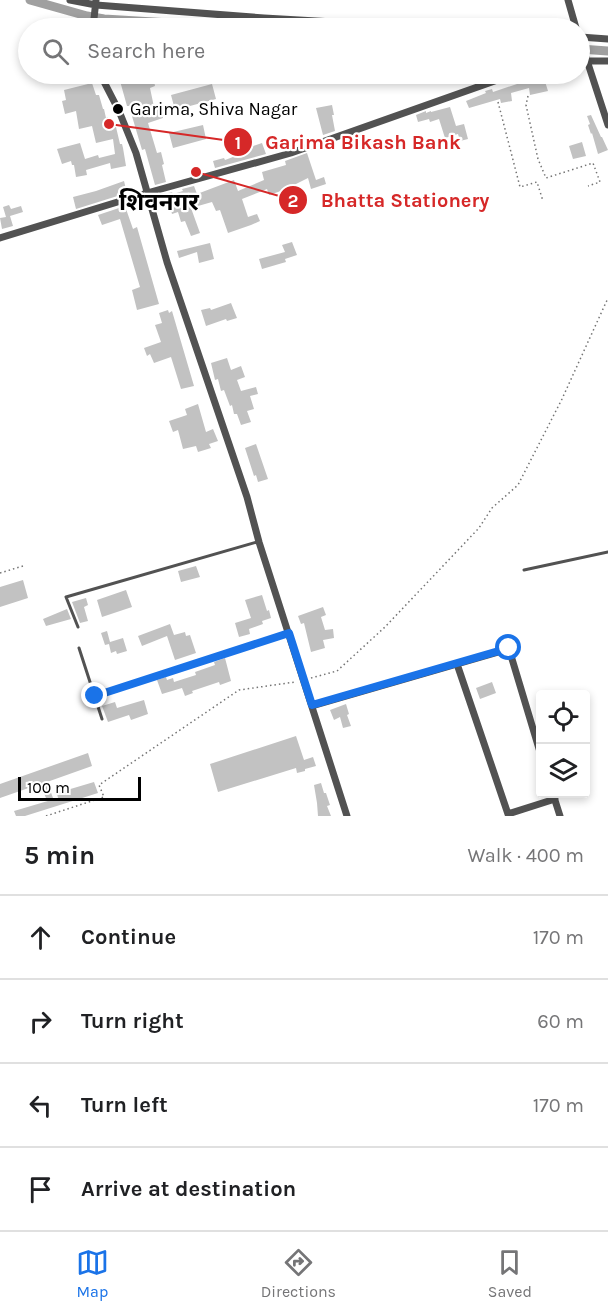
<!DOCTYPE html>
<html lang="en">
<head>
<meta charset="utf-8">
<style>
  :root { --surface:#fff; --page:#f6f6f6; --text:#202124; --muted:#757577; --line:#e0e0e0; --accent:#1a73e8 }
  body { margin:0; font-family:Karla,"Noto Sans Devanagari",sans-serif; background:var(--page); color:var(--text) }
  .controls { position:absolute; right:18px; bottom:18px; display:grid; overflow:hidden; border-radius:6px; box-shadow:0 3px 9px #0003 }
  .controls button { width:54px; height:54px; display:grid; place-items:center; padding:0; border:0; border-bottom:2px solid var(--line); background:var(--surface); color:var(--text); font:30px sans-serif }
  .scale { position:absolute; left:18px; bottom:15px; width:123px; box-sizing:border-box; padding-left:6px; border:3px solid #000; border-top:0; font-size:16px; line-height:21px; white-space:nowrap; color:#000; -webkit-text-stroke:4px #fff; paint-order:stroke }
  .stop { position:absolute; width:18px; height:18px; margin:-14px; border:4px solid #1a73e8; border-radius:50%; background:#fff }
  .stop.end { background:#1a73e8; border-color:#fff; box-shadow:0 2px 6px #0008 }
  .list { margin:0; padding:0; list-style:none }
  h2 { display:flex; justify-content:space-between; align-items:center; height:78px; margin:0; padding:0 24px; font-size:26px }
  h2 small { font-size:20px; font-weight:400; color:var(--muted) }
  .list li { display:grid; grid-template-columns:39px 1fr auto; gap:18px; align-items:center; box-sizing:border-box; height:84px; padding:0 24px; border-top:2px solid var(--line) }
  .list b { display:block; font-size:22px; white-space:nowrap }
  .list em { font-size:20px; font-style:normal; color:var(--muted) }
  .icon { flex:none; width:33px; height:33px; fill:none; stroke:currentColor; stroke-width:2; stroke-linecap:round; stroke-linejoin:round }
  .map { position:relative; flex:none; width:608px; height:816px; overflow:hidden }
  .search { position:absolute; background:var(--surface); box-shadow:0 3px 9px #0003; left:18px; right:18px; top:18px; height:66px; display:flex; align-items:center; gap:15px; box-sizing:border-box; padding:0 21px; border-radius:33px; color:var(--muted); font-size:22px }
  .sheet { height:414px; background:var(--surface) }
  nav { display:flex; justify-content:space-around; align-items:center; box-sizing:border-box; height:84px; border-top:2px solid var(--line); background:var(--surface); font-size:16px; color:var(--muted) }
  nav a { display:grid; justify-items:center; gap:3px }
  nav .on { color:var(--accent) }
  .map>svg:first-child { display:block }
</style>
</head>
<body>
<div class="map">
<svg width="608" height="816" viewBox="0 0 608 816">
  <rect width="100%" height="100%" fill="#fff"/>
  <g fill="none" stroke-linecap="round" stroke-linejoin="round">
    <path stroke="#a0a0a0" stroke-width="9" d="M30,0L87,16L104,19L252,28
      M580,49L608,51"/>
  </g>
  <path fill="#c2c2c2" d="M145,74L146,82L154,80L155,86L150,88L154,107L159,105L163,118L148,123L157,153L161,152L164,164L162,165L166,182L155,185L145,149L142,150L129,106H127L120,81Z
    M543,75L548,91L530,95L529,88L511,93L512,101L501,103L500,99L469,108L466,101L486,93L485,91L492,89L493,92L523,82L522,80Z
    M92,83L96,95H99L103,109H104L106,118L108,117L111,128L116,127L120,144H122L123,148L126,166L111,169L110,163L86,170L87,175L76,177L74,165H72L71,161L62,164L57,149L80,143L85,159L98,155L99,158L115,154L113,139L96,143L92,126L79,129L76,111L65,114L62,101L66,100L64,90Z
    M212,84L216,99L175,110L171,95Z
    M332,105L334,115H332L335,131L323,135L316,108Z
    M450,107L456,126L464,124L468,139L460,141L458,134L445,138L439,119L430,122L429,119L418,122L416,115L426,111V113L431,111V112Z
    M591,115L601,137H602L608,150L598,154L592,133L591,134L588,125L590,124L587,116Z
    M203,125L206,139L173,148L169,133Z
    M582,142L586,156L573,159L569,146Z
    M262,143L266,154L215,168L213,161L224,158L225,160L241,154L239,151Z
    M307,153L316,180L324,177L326,184L311,189L308,178L284,190L269,195L267,189L242,199L248,217L257,214L260,221L251,225L228,233L220,210L216,211L212,202L191,208L200,233L191,236L185,221L181,222L178,212L172,214L169,204H168L164,194L172,192L173,194L183,191L182,189L194,186L197,194L234,180L238,191L264,180L262,172L286,165L285,161Z
    M124,181L127,193L76,209L73,197L96,191Z
    M9,205L11,209L21,206L23,212L10,216L13,226L2,229L0,218L6,217L3,207Z
    M125,206L133,229L137,227L159,304L137,310L132,290L140,287L120,219L102,225L98,215Z
    M292,242L297,255L285,259L286,262L262,269L259,259L285,252L282,245Z
    M210,243L214,259L199,263L197,252L179,258L177,251Z
    M231,303L237,318L227,321L226,319L206,326L201,310L210,308L211,310Z
    M168,310L169,313L172,311L194,386L181,389L171,357L154,363L150,354L147,356L144,348L161,342L155,325L162,323L159,313Z
    M227,358L231,370L241,366L245,377L237,380L241,391L256,387L258,394L250,396L254,409L247,411L251,422L241,425L237,414H234L232,405L230,406L224,390L221,391L218,379L215,380L211,363Z
    M198,404L206,432L213,429L218,441L209,444L211,448L198,452L196,446L183,449L178,430L173,432L169,421L187,415L185,409Z
    M256,444L268,479L258,482L256,475L254,476L245,448Z
    M196,566L200,577L181,582L178,571Z
    M23,580L28,598L0,607V587Z
    M126,590L132,607L102,617L97,600Z
    M262,595L267,611L269,610L271,618L262,621L263,624L249,629L250,634L239,637L235,623L251,618L245,600Z
    M86,598L88,605L84,607L88,621L80,623L72,602Z
    M323,607L326,615L321,617L325,630L333,629L334,638L323,640L325,648L311,652L304,623L301,624L298,616Z
    M67,609L71,619L46,626L43,619Z
    M170,624L174,635L185,632L186,636L190,635L196,653L175,660L167,636L142,646L138,636Z
    M107,631L110,642L123,638L127,651L117,654L116,651L111,653L109,644L105,645L101,633Z
    M225,658L231,681L220,685L219,682L192,691L193,693L185,696L182,688L162,694L157,680L166,677L167,680L173,678L174,682L196,675L195,672L215,665L214,662Z
    M492,682L496,693L480,699L476,688Z
    M144,700L148,714L131,720L129,715L108,722L102,706L115,702L117,708Z
    M346,704L349,714L347,715L351,726L343,728L340,717L334,720L330,710Z
    M296,736L304,760L313,757L316,766L305,769V771L297,773L296,768L218,792L210,764Z
    M88,753L92,766L47,782L53,798H46L40,784L0,798V784Z
    M94,782L98,793L25,816H16L14,811L58,798L57,793Z
    M321,783L324,793H326L330,805L327,806L331,816H318L317,803L314,785Z"/>
  <g fill="none" stroke-linecap="round" stroke-linejoin="round">
    <path stroke="#747474" stroke-width="1.5" stroke-dasharray="1.5 3" stroke-linecap="butt" d="M528,96L526,105L538,159L546,178L593,163L600,182L588,186
      M498,102L520,187L537,182L543,201
      M0,573L23,566
      M311,678L337,671L385,627L479,528L492,508L518,485L562,399L608,298
      M46,816L104,797L99,785L239,690L295,682"/>
    <path stroke="#525252" stroke-width="3" d="M524,570L608,552
      M78,627L66,597L257,542
      M79,648L102,719
      M95,696L287,634"/>
    <path stroke="#525252" stroke-width="7" d="M70,0L96,5L264,18L438,28
      M568,0L576,28
      M93,28L96,0
      M580,37L608,39
      M580,39L608,125
      M580,61H608
      M100,74L119,111L136,153L167,262L247,497L259,542L347,816
      M0,238L147,193L291,153L514,74
      M457,664L508,814L555,799
      M312,706L509,649L540,752
      M553,794L560,816"/>
  </g>
  <g fill="none" stroke-linecap="round" stroke-linejoin="round">
    <path stroke="#1a73e8" stroke-width="8" d="M95,696L289,633L312,705L509,648"/>
  </g>
  <circle fill="#000" stroke="#fff" stroke-width="2" cx="118" cy="109" r="6"/>
  <g text-anchor="middle" dominant-baseline="central" stroke-width="4.5" stroke-linejoin="round" paint-order="stroke">
    <g font-size="18" fill="#000" stroke="#fff" text-anchor="start">
      <text x="130" y="109">Garima, Shiva Nagar</text>
    </g>
    <g font-size="24" font-weight="bold" fill="#000" stroke="#fff">
      <text x="159" y="202">शिवनगर</text>
    </g>
  </g>
  <path fill="none" stroke="#d62828" stroke-width="2" d="M109 124L238 142M196 172L293 200"/>
  <g fill="#d62828" stroke="#fff" stroke-width="2">
    <circle cx="109" cy="124" r="6"/>
    <circle cx="196" cy="172" r="6"/>
    <circle cx="238" cy="142" r="15"/>
    <circle cx="293" cy="200" r="15"/>
  </g>
  <g font-size="18" text-anchor="middle" font-weight="bold" fill="#fff">
    <text x="238" y="149">1</text>
    <text x="293" y="207">2</text>
  </g>
  <g font-size="20" text-anchor="middle" font-weight="bold" fill="#d62828" stroke="#fff" stroke-width="4.5" stroke-linejoin="round" paint-order="stroke">
    <text x="363" y="149">Garima Bikash Bank</text>
    <text x="405" y="207">Bhatta Stationery</text>
  </g>
</svg>
<div class="controls">
<button><svg class="icon" aria-label="locate" viewBox="0 0 24 24"><circle cx="12" cy="12" r="6"/><path d="M12 2v4M12 18v4M2 12h4M18 12h4"/></svg></button>
<button><svg class="icon" aria-label="layers" viewBox="0 0 24 24"><path d="M12 4l9 5-9 5-9-5zM3 14l9 5 9-5"/></svg></button>
</div>
<div class="scale">100 m</div>
<div class="stop" style="left:509px;top:648px"></div>
<div class="stop end" style="left:95px;top:696px"></div>
<div class="search"><svg class="icon" aria-label="search" viewBox="0 0 24 24"><circle cx="10" cy="10" r="6"/><path d="M15 15l6 6"/></svg>Search here</div>
</div>
<section class="sheet">
<h2>5 min<small>Walk · 400 m</small></h2>
<ul class="list">
<li><svg class="icon" aria-label="ahead" viewBox="0 0 24 24"><path d="M12 20V5M6 11l6-6 6 6"/></svg><div><b>Continue</b></div><em>170 m</em></li>
<li><svg class="icon" aria-label="right" viewBox="0 0 24 24"><path d="M7 20v-9h11M14 6l5 5-5 5"/></svg><div><b>Turn right</b></div><em>60 m</em></li>
<li><svg class="icon" aria-label="left" viewBox="0 0 24 24"><path d="M17 20v-9H6M10 6l-5 5 5 5"/></svg><div><b>Turn left</b></div><em>170 m</em></li>
<li><svg class="icon" aria-label="arrive" viewBox="0 0 24 24"><path d="M6 21V4h12l-3 4 3 4H6"/></svg><div><b>Arrive at destination</b></div></li>
</ul>
</section>
<nav>
<a class="on"><svg class="icon" aria-label="map" viewBox="0 0 24 24"><path d="M3 6l6-2 6 2 6-2v14l-6 2-6-2-6 2zM9 4v14M15 6v14"/></svg>Map</a>
<a><svg class="icon" aria-label="directions" viewBox="0 0 24 24"><path d="M12 3l9 9-9 9-9-9zM9 14v-3h6M13 9l2 2-2 2"/></svg>Directions</a>
<a><svg class="icon" aria-label="saved" viewBox="0 0 24 24"><path d="M7 4h10v16l-5-4-5 4z"/></svg>Saved</a>
</nav>
</body>
</html>
